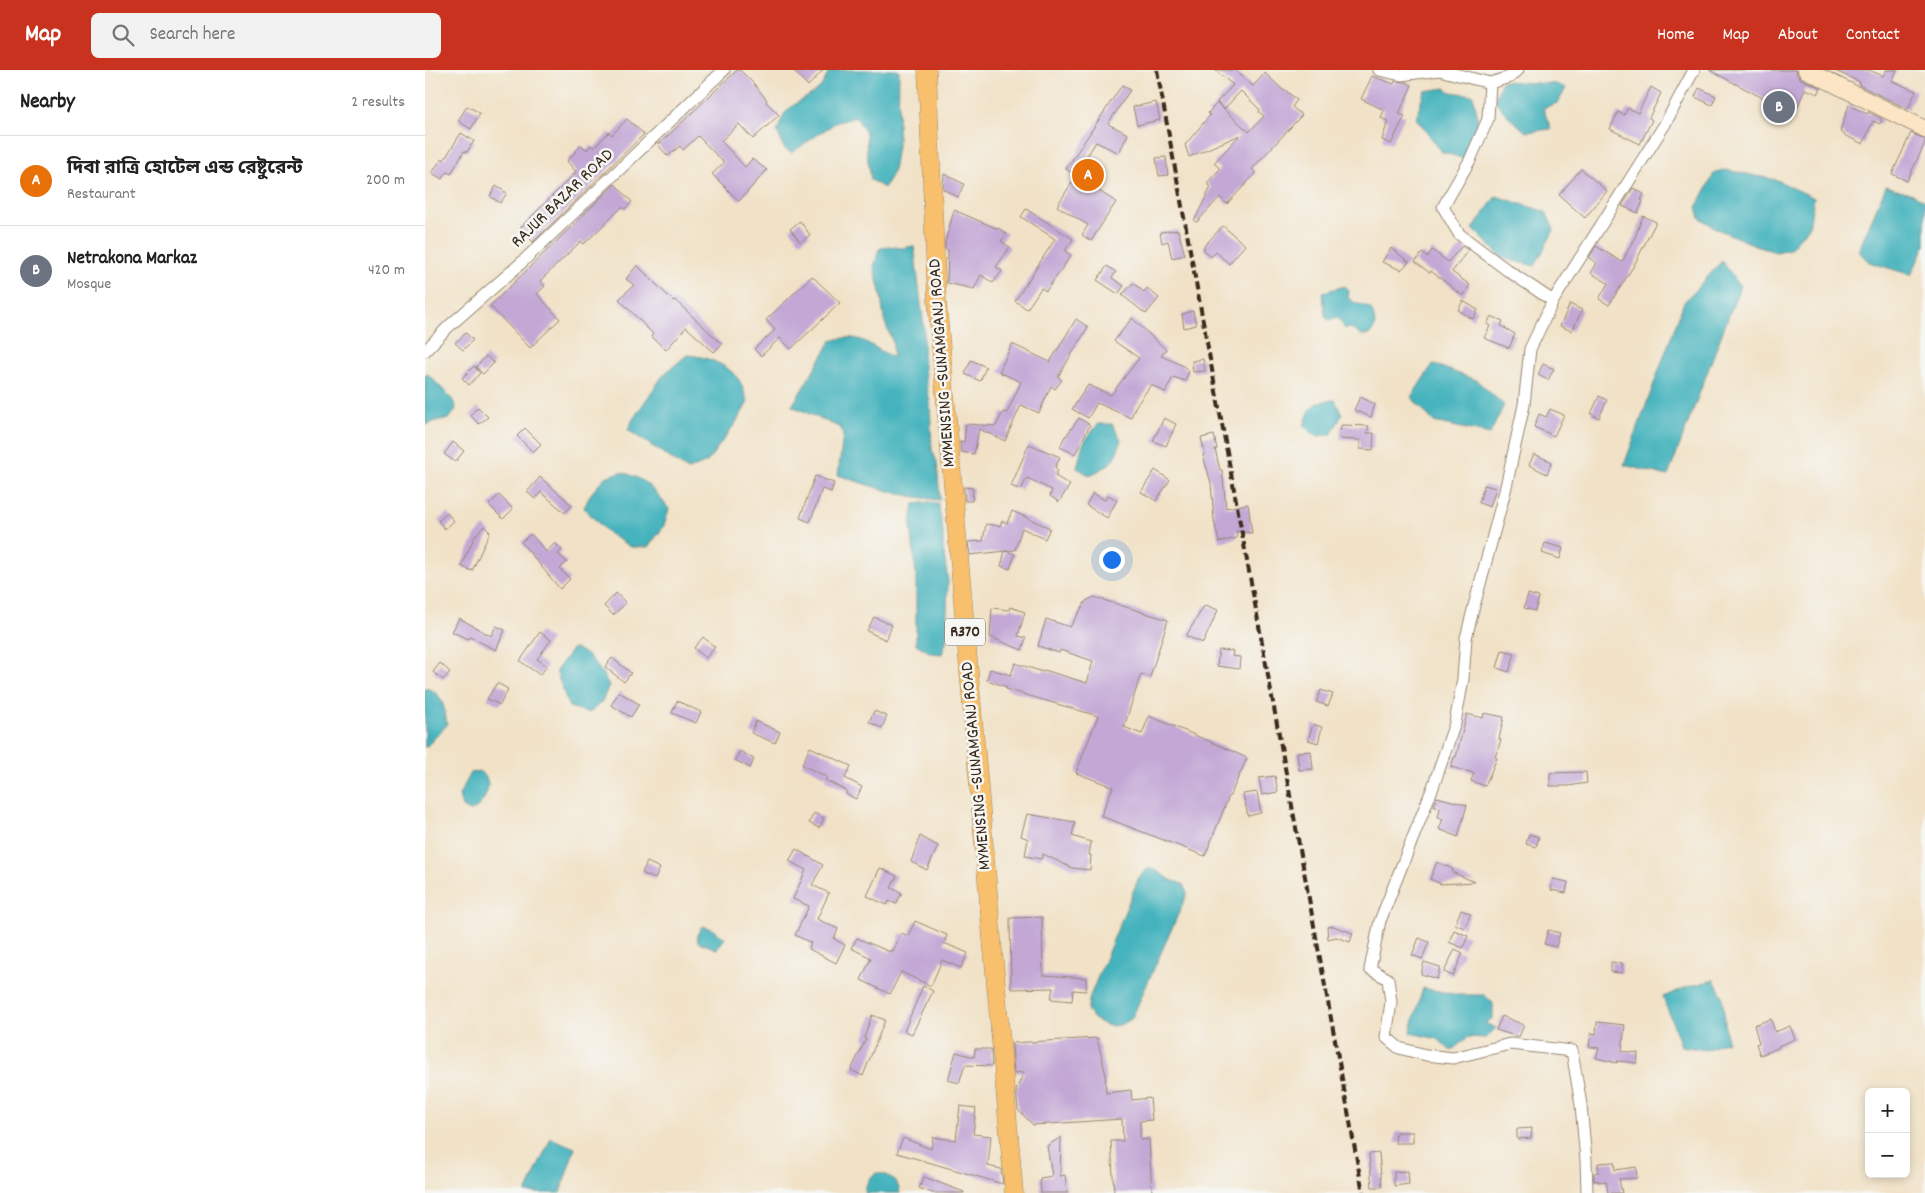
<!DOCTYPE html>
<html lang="en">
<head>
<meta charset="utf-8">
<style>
  :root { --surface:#fff; --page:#f2f2f2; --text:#222; --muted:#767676; --line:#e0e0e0; --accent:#c8321e }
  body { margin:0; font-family:Dekko,"Noto Sans Bengali",sans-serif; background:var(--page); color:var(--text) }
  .controls { position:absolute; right:15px; bottom:15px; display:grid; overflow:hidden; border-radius:8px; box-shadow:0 2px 8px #0003 }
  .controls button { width:45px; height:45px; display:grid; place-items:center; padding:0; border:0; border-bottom:1px solid var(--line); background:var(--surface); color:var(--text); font:25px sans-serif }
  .you { position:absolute; left:686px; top:489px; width:18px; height:18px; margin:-12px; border:4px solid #fff; border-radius:50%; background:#1a73e8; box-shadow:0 0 0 8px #1a73e833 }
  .badge { display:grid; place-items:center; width:32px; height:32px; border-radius:50%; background:var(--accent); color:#fff; font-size:16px; font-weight:700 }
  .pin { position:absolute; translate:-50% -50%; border:2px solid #fff; box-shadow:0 1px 5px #0006 }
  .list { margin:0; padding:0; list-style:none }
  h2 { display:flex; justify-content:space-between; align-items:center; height:65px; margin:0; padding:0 20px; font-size:21px }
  h2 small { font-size:16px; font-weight:400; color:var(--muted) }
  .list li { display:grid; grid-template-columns:32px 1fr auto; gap:15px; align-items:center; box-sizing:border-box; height:90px; padding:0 20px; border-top:1px solid var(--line) }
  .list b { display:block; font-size:19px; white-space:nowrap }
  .list p { margin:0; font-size:16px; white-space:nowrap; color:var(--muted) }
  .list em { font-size:16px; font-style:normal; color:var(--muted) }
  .icon { flex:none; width:28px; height:28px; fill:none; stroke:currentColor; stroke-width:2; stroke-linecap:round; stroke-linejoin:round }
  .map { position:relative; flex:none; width:1500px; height:1123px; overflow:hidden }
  header { display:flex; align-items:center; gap:30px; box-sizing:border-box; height:70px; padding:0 25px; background:var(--accent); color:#fff }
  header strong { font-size:24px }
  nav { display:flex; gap:28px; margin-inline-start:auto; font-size:18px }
  .search { width:350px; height:45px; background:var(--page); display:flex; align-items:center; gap:12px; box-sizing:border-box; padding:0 18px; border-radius:8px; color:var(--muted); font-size:19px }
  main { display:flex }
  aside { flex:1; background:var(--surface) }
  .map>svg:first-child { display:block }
</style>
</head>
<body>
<header>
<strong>Map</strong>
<div class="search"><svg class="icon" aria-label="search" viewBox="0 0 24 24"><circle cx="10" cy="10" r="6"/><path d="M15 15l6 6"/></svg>Search here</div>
<nav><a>Home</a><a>Map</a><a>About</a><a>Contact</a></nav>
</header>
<main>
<aside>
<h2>Nearby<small>2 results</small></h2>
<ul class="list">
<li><span class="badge" style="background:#e8710a">A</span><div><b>দিবা রাত্রি হোটেল এন্ড রেষ্টুরেন্ট</b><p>Restaurant</p></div><em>200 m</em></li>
<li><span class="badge" style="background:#6b7280">B</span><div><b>Netrakona Markaz</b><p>Mosque</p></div><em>420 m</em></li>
</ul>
</aside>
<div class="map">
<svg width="1500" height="1123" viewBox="0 0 1500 1123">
  <rect width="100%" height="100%" fill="#f6f6f2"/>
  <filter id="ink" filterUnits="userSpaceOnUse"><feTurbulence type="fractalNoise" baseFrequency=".02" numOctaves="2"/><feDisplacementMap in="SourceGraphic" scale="10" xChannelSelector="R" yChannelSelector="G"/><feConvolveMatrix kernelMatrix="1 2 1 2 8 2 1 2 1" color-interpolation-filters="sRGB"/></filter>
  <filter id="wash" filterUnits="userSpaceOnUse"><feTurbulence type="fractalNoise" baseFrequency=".0096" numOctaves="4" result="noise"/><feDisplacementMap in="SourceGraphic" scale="20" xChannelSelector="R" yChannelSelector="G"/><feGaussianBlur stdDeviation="1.12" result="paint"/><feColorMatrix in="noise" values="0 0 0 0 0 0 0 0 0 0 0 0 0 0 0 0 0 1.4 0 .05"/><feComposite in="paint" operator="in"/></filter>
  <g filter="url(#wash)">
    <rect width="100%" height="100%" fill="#f1e2c7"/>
    <path fill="#44b3bd" stroke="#406e6e" d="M404,0H474L473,69L468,102L459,118L446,110L442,83L441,63L431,47L410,53L366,83L359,78L352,61C355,55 357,47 360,43C377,24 395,29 404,0Z
      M1077,11L1131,14L1141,18L1133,33L1118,38L1126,59L1101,62L1079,42L1070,30Z
      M1020,18L1026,22L1048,25C1055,54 1055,63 1040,89L1017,82L991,48L999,21Z
      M1301,100L1352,110L1389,128L1384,157L1365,179L1351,182L1337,178L1292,159L1275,148L1272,137L1290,102Z
      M1461,116L1488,124L1500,131V176L1486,205L1444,192L1433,181Z
      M1071,126L1121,142L1129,160L1110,196L1077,188L1048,159Z
      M464,176L476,178L489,176L499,258L498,286L500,306L505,333L507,380L512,392L515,430C479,427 447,417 413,405L418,365L416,358L367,336L406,271C436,261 443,276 468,287V273L459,250L456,226L449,197L454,179Z
      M1297,191L1315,216L1243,406L1199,395L1259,232Z
      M920,216L924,221L923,228C939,241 949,228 950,257L944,265H935L926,258L920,259L913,247L904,250L900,246L898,222Z
      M262,285C280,286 303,294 314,310C318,316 320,325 323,332L312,351L282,392L263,400L203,360L208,349L239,304Z
      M1008,294L1051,310L1079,335L1065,364L1009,352L986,327Z
      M3,304L26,328L31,336L30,341L24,349L14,350L0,355V305Z
      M910,330L917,345L906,365L891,366L879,356C885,336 888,331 910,330Z
      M673,354H687L696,369C691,390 685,397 664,405L652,398L658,373Z
      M196,402C222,409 228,419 244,439L238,458L223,477H206L184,464L159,438L165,425L180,407Z
      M504,432L513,433L518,461V477L523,511L521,572L517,584L506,583L491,574V505L486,455L489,434Z
      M148,578C165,582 176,601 184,615L177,632L164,643L144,637L131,601Z
      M0,618C18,621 20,640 22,655L0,678Z
      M54,701C57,704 61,705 62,710C66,721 56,737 46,741L37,737L34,725L46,703Z
      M727,798L746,810L758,814L762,823L755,840L707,948C691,961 674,957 662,941L665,926L714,807L721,800Z
      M277,856L285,858L300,868L292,879L273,872L272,865Z
      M1289,910L1297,925L1302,971L1281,980L1256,976L1238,927L1262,917Z
      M998,918L1033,925H1059L1068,933V948L1060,953L1071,958L1061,968L1043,967L1026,981L1013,969L985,963Z
      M126,1068L150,1078L135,1123H101Z
      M451,1103C464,1104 473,1109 475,1123H440C441,1114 443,1108 451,1103Z"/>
    <g id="blocks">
      <path fill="#c3a8d6" d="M312,0H315L329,14L342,30L341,32L354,45L328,69L314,54L296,71L320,97L327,89L342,100L314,131L287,104L299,93L273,66L258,80L255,76L243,86L233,75Z
        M368,0H398L383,16Z
        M790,0H809L828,16L840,3L859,21L860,20L872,30L867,37L877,45L827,99L831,103L802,134L795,127L772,152L769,151L786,117L782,113L795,99L789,93L815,65L764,87L760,75L785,45L783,43L792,33L824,62L839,46L834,42L835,40L816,21L799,39L792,32L808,15Z
        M1284,0H1371L1372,5L1376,9L1396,18L1393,24L1380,19L1367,50L1356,45L1359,39Z
        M1408,0H1444L1458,6L1461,0H1472L1467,11L1491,21L1483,39L1434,15L1435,12Z
        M947,6L969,14L970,11L981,12L987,15L974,44L980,46L966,74L957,70L963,51L956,48L959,40L936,29Z
        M697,15L705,20L683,54L703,64L694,83L671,72L656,95L671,105L666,114L668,117L691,132L666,171L657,165L663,155L632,136L651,106L641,99Z
        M1226,17L1236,23L1224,48L1227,50L1215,74L1185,59L1193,42L1199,45L1203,38L1213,43Z
        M1274,18L1291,26L1287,35L1270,27Z
        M731,32L735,50L712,55L708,37Z
        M1424,35L1442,44L1443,42L1457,49L1455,54L1448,51L1438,74L1421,66L1415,61Z
        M42,36L55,43L46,59L33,51Z
        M202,49L219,64L108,172L95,158L151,102L142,91L156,75L162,80L166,75L169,78L184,62L187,65Z
        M36,63L49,71L42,82L39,81L26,104L22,102L17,109L7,103L17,88L19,90Z
        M1486,63L1500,69V73L1482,111L1467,104Z
        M741,87L743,105L734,106L731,88Z
        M1156,99L1182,121L1160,148L1134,125Z
        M519,104L539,114L533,127L518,119Z
        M190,114L207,132L200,139L197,137L159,174L156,171L115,211L120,216L112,224L135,249L105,278L65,236Z
        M71,116L82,123L75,133L65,126Z
        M1208,118L1219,124L1216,130L1218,131L1213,143L1197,136Z
        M601,139L648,169L640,181L646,185L638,197L621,221L616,218L602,239L590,231L630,169L596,147Z
        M529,140L573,159V158L582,164L576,171L585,177L571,197L577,201L568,213L556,205L549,219L522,213L523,180L520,179V173Z
        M1218,146L1231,152L1208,197L1184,235L1174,229L1183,213L1166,203L1172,193L1164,188L1171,176L1197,192L1210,167Z
        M375,151L385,165L375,172L365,159Z
        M798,156L820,175L804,194L791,182L786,187L779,180V176Z
        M753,160L760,185L747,188L743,171L737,173L735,162Z
        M1037,176L1043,180L1027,202L1045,215L1038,226L1006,201L1005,203L990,192L997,183L1002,187L1007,180L1023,192Z
        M966,178L984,192L976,200L957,192Z
        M212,195L248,231L250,230L297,274L289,282L261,257L241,280L226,266L228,264L194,229L209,215L201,209Z
        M682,196L691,202L687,208L699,216L693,224L672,210Z
        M387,206L415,233L366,279L355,268L336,286L329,279L350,260L341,250Z
        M708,213L719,222L722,218L734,228L721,244L697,225Z
        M1038,231L1053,240L1048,249L1033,240Z
        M1145,234L1157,240L1147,261L1135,256Z
        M768,241L771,255L759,258L757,244Z
        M1066,246L1078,251L1076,256L1090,264L1084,278L1059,268L1065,256L1062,254Z
        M707,248L741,280L736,286L757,295L764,301L760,311L748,307L740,322L726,315L710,337L706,348L672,333L663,348L647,339L663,315L686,325L714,288L689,271Z
        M651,249L663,257L633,307L637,310L630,319L626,316L614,343L596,335L580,371L554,359L549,384L536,382L535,371L539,372L541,354L571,356L578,342L582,343L596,312L574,302L587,274L625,292Z
        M41,263L48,270L38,280L30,273Z
        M61,286L69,293L58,304L51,297Z
        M778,289L780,301L768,302L767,291Z
        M546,290L561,297L555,311L540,304Z
        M1118,294L1129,299L1123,310L1113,305Z
        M49,296L55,303L44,315L37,308Z
        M1174,326L1182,330L1174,348L1166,344Z
        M935,327L950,334L946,347L929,340Z
        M53,337L63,347L54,354L45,345Z
        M1125,339L1139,345L1129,366L1109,357L1114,344L1121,347Z
        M654,348L665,355L650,384L635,377L640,366H641Z
        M739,348L751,354L741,376L728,371Z
        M916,355L944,356L942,363H949L948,380L935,379V370L915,369Z
        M100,358L116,374L108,382L92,366Z
        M789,365L792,379H790L795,400H797L801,438L823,434L827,463L811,461L812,468L794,472L789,450L786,413L778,385L780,384L776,368Z
        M28,372L39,381L30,392L19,384Z
        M604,374L635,387L630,398L633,400L630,406L645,415L634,432L625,426L627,420L602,408L596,420L586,416Z
        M1109,384L1127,392L1122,404L1104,395Z
        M730,400L745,410L731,431L716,422Z
        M390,406L409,413L406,422L397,419L385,452L375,448Z
        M115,407L147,435L140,443L116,422L110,429L102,422Z
        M1059,415L1071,418L1065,437L1054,433Z
        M539,417L548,418L547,431H540Z
        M668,423L680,430L683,425L692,430L682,448L661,435Z
        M74,425L88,439L78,449L64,435Z
        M587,441L625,458L620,469L597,458L590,480L545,485L543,472L558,471L561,454L575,456L577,451L582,453Z
        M22,443L29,451L20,459L13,451Z
        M59,456L65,462L47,501L36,496L50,466Z
        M106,464L121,482L130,473L137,480L133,484L142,492L135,499L145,509L135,519L96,472Z
        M1120,473L1138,478L1135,489L1117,483Z
        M580,481L590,484L585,499L576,496Z
        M191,523L201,533L188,545L179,536Z
        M1103,524L1114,527L1110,541L1099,538Z
        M669,527L743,550L725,607L716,604L699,657L717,664L724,646L796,676L822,688L805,726H804L780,786L676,746L688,717L651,703L673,646L581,619L582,617L562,610L565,599L586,605L590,593L618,602L619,600L662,613L668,591L635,580L634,583L613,576L621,549L645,557L661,531Z
        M781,535L793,540L778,573L761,566L779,536H780Z
        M585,537L600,542L593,566L601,568L597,580L565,567L567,538L584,540Z
        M449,547L467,555L461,570L442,561Z
        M34,548L66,566L71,556L80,560L71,580L45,567L44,569L27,562Z
        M115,562L126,570L112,589L122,596L115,605L95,591Z
        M278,567L290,577L281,588L269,578Z
        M794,580L808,581L807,586L815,587L814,599L792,596Z
        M1077,580L1090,583L1084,602L1072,598Z
        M187,588L206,603L199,612L180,597Z
        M15,593L25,602L18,610L8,602Z
        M72,613L83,619L75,635L62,629Z
        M896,620L908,624L903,636L891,632Z
        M194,622L214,634L206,647L186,635Z
        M252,631L276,642L271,653L247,643Z
        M449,641L462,646L457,658L444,652Z
        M1059,643L1079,647L1074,669L1076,670L1070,687L1072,688L1060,716L1046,711L1049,703L1026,697L1029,687H1031L1042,644L1058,648Z
        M331,651L355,662L350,673L326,663Z
        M888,654L897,657L893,673L883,670Z
        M385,677L426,696L420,708L437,717L431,729L421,724L422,721L400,710L402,707L377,695Z
        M315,681L329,689L325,698L310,690Z
        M886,681L888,699L874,700L872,682Z
        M1161,702L1162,713L1143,716H1125V703Z
        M850,706L853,722L837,725L834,708Z
        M832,722L836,743L823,746L818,724Z
        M1012,727L1042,735L1033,767L1014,759L1018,749L1013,747L1015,738L1009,736Z
        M389,743L399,748L394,758L384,753Z
        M602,744L650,752L647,766L666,772L664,785H666L665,800L647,798L618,784L616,789L600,786L603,769L596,766Z
        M1104,764L1114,767L1111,777L1101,774Z
        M495,766L513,776L502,800L486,792Z
        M371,779L398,795L387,815L404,823L392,849L413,859L409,869L420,875L411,893L384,879L386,873L370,865L384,836L368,829L381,800L364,791Z
        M222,792L235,798L230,809L217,803Z
        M1012,792L1028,799L1027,802L1050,812L1016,814L1005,809Z
        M455,798L472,806L466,818L477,823L471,834L464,831L462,835L442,826Z
        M1128,809L1143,812L1141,823L1126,820Z
        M1036,840L1046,844L1039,858L1030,854Z
        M617,847L618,905L661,908V921L648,920L647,931L626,929L628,918L586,919L585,848Z
        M490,851L522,865L519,873L543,883L536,898L517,890L506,916L476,902L465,924L436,910L446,888L426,878L432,868L465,882V880L468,881L476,863L483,866Z
        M908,856L928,863L925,872L911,867L903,869L902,857Z
        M1029,860L1043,866L1038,878L1024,872Z
        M1123,860L1135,863L1131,877L1119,874Z
        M994,868L1004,872L997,889L987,885Z
        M1030,879L1038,883L1028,906L1019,902Z
        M999,892L1015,897L1012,909L996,904Z
        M1186,892L1197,893V903L1186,902Z
        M498,916L508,921L487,964L479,961Z
        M447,945L460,950L438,1006L426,1000L441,969L439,968Z
        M1077,946L1099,955L1094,967L1071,960Z
        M1346,949L1350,962L1365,956L1370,969L1353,976V978L1335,985L1331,974L1334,973L1329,955Z
        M1172,952L1200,955L1197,981L1213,983L1212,993L1192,991V993L1171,988L1174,978L1164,977L1166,963L1171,964Z
        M672,968L680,1001L681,1023L706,1020L707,1030L725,1028L727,1050L715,1051V1070L724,1069L727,1123H689L686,1071H698L697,1049L608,1055L593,1040L591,1020L599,1002L589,1003L587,973Z
        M550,979H566L567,996L540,995L534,1013L523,1010L531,982L549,987Z
        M535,1036L551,1038L548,1064L566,1066L563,1096L576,1099L578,1114L472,1083L478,1068L506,1079L508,1067L531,1070Z
        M1107,1058L1106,1068L1092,1069V1059Z
        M971,1062H988V1073H970Z
        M636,1067L635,1106L640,1105L642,1123H616L615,1108L627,1106L622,1076Z
        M954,1083L957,1117H947L944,1084Z
        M1189,1092L1190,1100L1211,1097L1212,1108L1194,1109L1197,1123H1183L1181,1111L1173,1112V1110L1169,1111V1103L1174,1102L1173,1093Z
        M983,1101L984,1114L969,1116V1102Z
        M499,1107L539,1122V1123H507L494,1118Z"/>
    </g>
  </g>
  <g filter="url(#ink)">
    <use href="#blocks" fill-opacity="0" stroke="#968672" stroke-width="1"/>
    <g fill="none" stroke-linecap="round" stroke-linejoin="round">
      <defs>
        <path id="minor" d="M954,0L976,5L1014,0L1065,13L1063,49L1045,90L1018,137L1034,164L1082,200L1128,231L1105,279L1099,335L1080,421L1049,536L1041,568L1038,609L1030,653L1008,717L955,851L945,899L963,909L966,932L961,967L974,978L1001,985L1028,988L1085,974L1147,981L1156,1035L1161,1090L1162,1123
          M1065,13L1085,7L1093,0
          M1128,231L1240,54L1269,0
          M0,281L23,257L94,195L299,0"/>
        <path id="secondary" d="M1381,0L1500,59"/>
        <path id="primary" d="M502,0L512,231L589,1123"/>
      </defs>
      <use href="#minor" stroke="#968672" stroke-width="13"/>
      <use href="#secondary" stroke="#968672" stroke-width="18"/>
      <use href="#primary" stroke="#968672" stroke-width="19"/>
      <use href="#minor" stroke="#fff" stroke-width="11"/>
      <use href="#secondary" stroke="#fce5c4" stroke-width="16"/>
      <use href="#primary" stroke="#f8bf6c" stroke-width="18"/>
      <path stroke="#3b2a1e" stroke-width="4" stroke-dasharray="8 4" stroke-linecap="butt" d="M732,0L938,1123"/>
    </g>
  </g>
  <g text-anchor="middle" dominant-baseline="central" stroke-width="5" stroke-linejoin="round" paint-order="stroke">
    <rect fill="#f6f6f2" stroke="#73675e" stroke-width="1" x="520" y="548.5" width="40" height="27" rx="4"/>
    <g font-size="16" font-weight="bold" fill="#3b2a1e">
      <text x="540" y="562">R370</text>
    </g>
    <g font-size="18" fill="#3b2a1e" stroke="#f6f6f2">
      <text transform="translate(138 129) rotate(-44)">RAJUR BAZAR ROAD</text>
      <text transform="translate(518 293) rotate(-94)">MYMENSING -SUNAMGANJ ROAD</text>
      <text transform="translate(552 696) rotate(-95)">MYMENSING -SUNAMGANJ ROAD</text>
    </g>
  </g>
</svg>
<div class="controls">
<button>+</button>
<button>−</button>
</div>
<div class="you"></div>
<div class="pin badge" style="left:663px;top:105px;background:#e8710a">A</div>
<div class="pin badge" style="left:1354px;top:37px;background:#6b7280">B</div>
</div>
</main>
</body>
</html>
